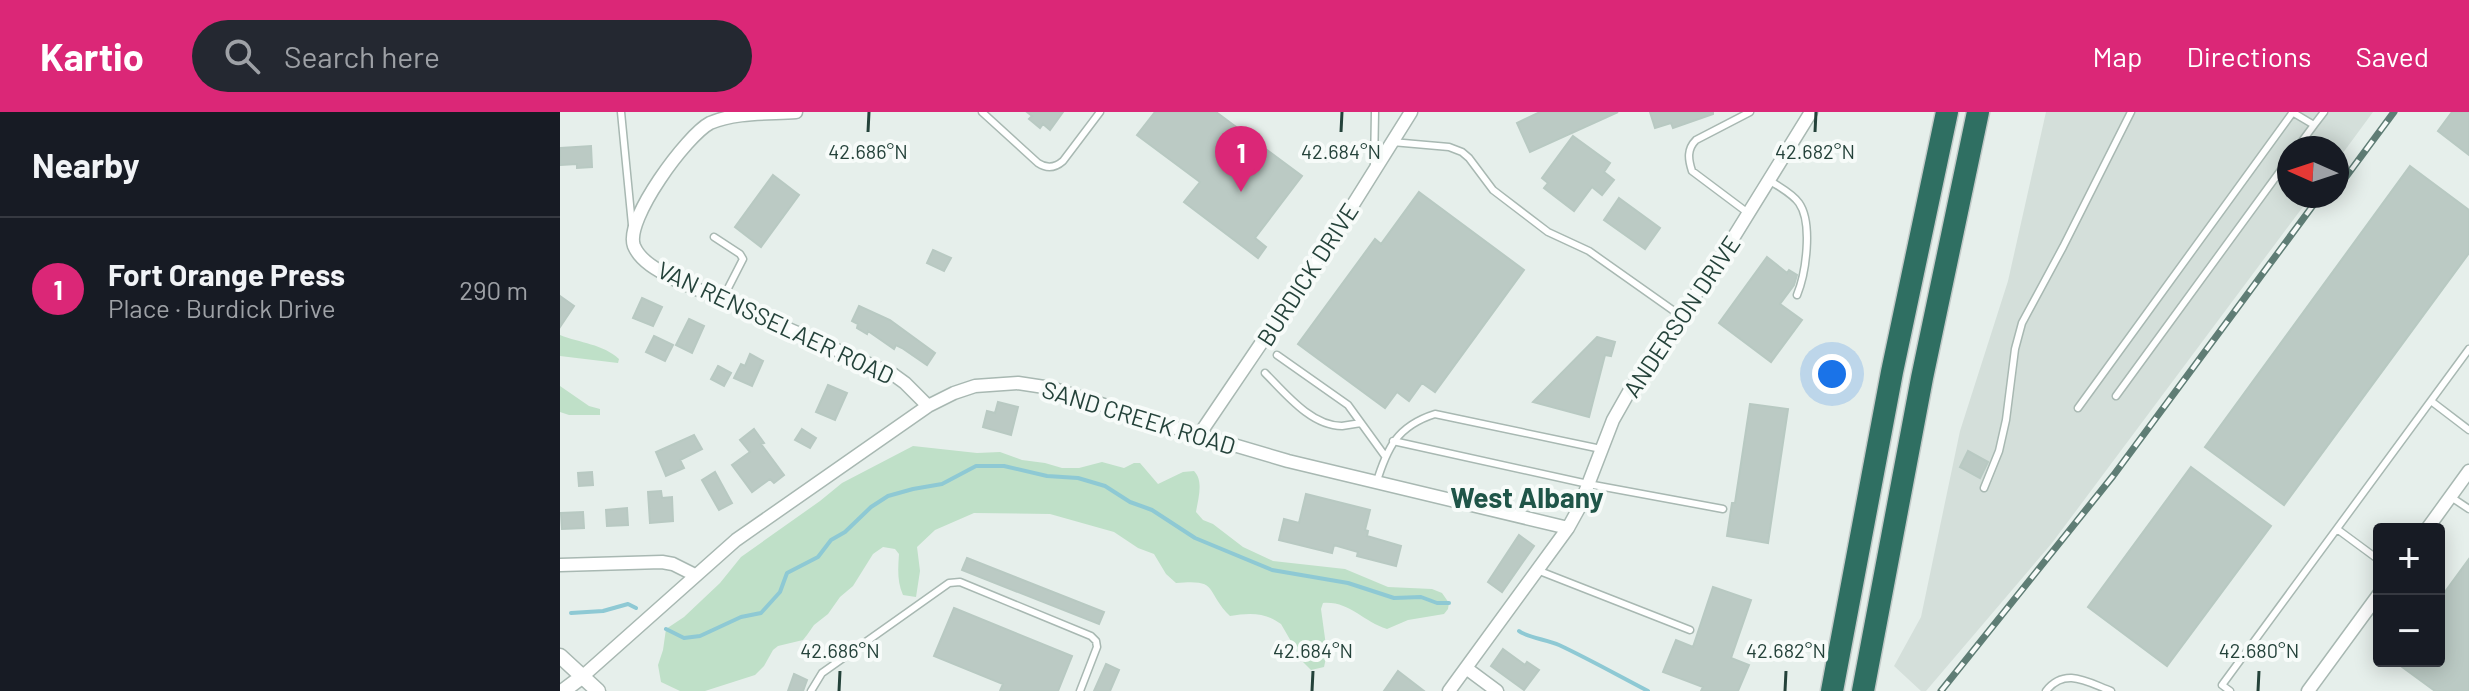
<!DOCTYPE html>
<html lang="en">
<head>
<meta charset="utf-8">
<style>
  :root { --surface:#171b24; --page:#242831; --text:#f1f3f6; --muted:#9ea1a6; --line:#363941; --accent:#db2777 }
  body { margin:0; font-family:Barlow,sans-serif; background:var(--page); color:var(--text) }
  .controls { position:absolute; right:24px; bottom:24px; display:grid; overflow:hidden; border-radius:8px; box-shadow:0 4px 20px #0003 }
  .controls button { width:72px; height:72px; display:grid; place-items:center; padding:0; border:0; border-bottom:2px solid var(--line); background:var(--surface); color:var(--text); font:40px sans-serif }
  .compass { position:absolute; left:1717px; top:24px; width:72px; height:72px; border-radius:50%; background:var(--surface); box-shadow:0 4px 20px #0003; rotate:273deg }
  .you { position:absolute; left:1272px; top:262px; width:28px; height:28px; margin:-20px; border:6px solid #fff; border-radius:50%; background:#1a73e8; box-shadow:0 0 0 12px #1a73e833 }
  .badge { display:grid; place-items:center; width:52px; height:52px; border-radius:50%; background:var(--accent); color:#fff; font-size:26px; font-weight:700 }
  .pin { position:absolute; translate:-50% -66px; filter:drop-shadow(0 2px 4px #0008) }
  .pin::after { content:''; position:absolute; top:42px; width:28px; height:24px; background:inherit; clip-path:polygon(0 0,100% 0,50% 100%) }
  .list { margin:0; padding:0; list-style:none }
  h2 { display:flex; justify-content:space-between; align-items:center; height:104px; margin:0; padding:0 32px; font-size:34px }
  h2 small { font-size:26px; font-weight:400; color:var(--muted) }
  .list li { display:grid; grid-template-columns:52px 1fr auto; gap:24px; align-items:center; box-sizing:border-box; height:144px; padding:0 32px; border-top:2px solid var(--line) }
  .list b { display:block; font-size:30px; white-space:nowrap }
  .list p { margin:0; font-size:26px; white-space:nowrap; color:var(--muted) }
  .list em { font-size:26px; font-style:normal; color:var(--muted) }
  .icon { flex:none; width:44px; height:44px; fill:none; stroke:currentColor; stroke-width:2; stroke-linecap:round; stroke-linejoin:round }
  .map { position:relative; flex:none; width:1909px; height:579px; overflow:hidden }
  header { display:flex; align-items:center; gap:48px; box-sizing:border-box; height:112px; padding:0 40px; background:var(--accent); color:#fff }
  header strong { font-size:38px }
  nav { display:flex; gap:44px; margin-inline-start:auto; font-size:28px }
  .search { width:560px; height:72px; background:var(--page); display:flex; align-items:center; gap:20px; box-sizing:border-box; padding:0 28px; border-radius:44px; color:var(--muted); font-size:30px }
  main { display:flex }
  aside { flex:1; background:var(--surface) }
  .map>svg:first-child { display:block }
</style>
</head>
<body>
<header>
<strong>Kartio</strong>
<div class="search"><svg class="icon" aria-label="search" viewBox="0 0 24 24"><circle cx="10" cy="10" r="6"/><path d="M15 15l6 6"/></svg>Search here</div>
<nav><a>Map</a><a>Directions</a><a>Saved</a></nav>
</header>
<main>
<aside>
<h2>Nearby<small></small></h2>
<ul class="list">
<li><span class="badge">1</span><div><b>Fort Orange Press</b><p>Place · Burdick Drive</p></div><em>290 m</em></li>
</ul>
</aside>
<div class="map">
<svg width="1909" height="579" viewBox="0 0 1909 579">
  <rect width="100%" height="100%" fill="#e6efeb"/>
  <path fill="#d4dfda" d="M1486,0H1813L1777,49V36H1729V84H1751L1492,431L1366,579H1361L1334,554L1361,505L1400,319L1448,169Z"/>
  <path fill="#bfe0c8" d="M0,223C20,231 43,232 59,247L58,251L0,244Z
    M0,274L29,294L40,297V303H9L0,300Z
    M353,334L417,341L440,340L462,348L485,351L502,356H519L542,350L564,356L574,351H580L598,372L623,360L634,359C644,369 638,387 636,400L643,408L653,412L683,435L713,449L785,457L828,475L872,477L882,481L889,491L888,497L884,502L848,508L827,517C803,510 790,489 763,491L761,497L767,541L764,555L751,558L743,550L721,512C705,500 689,501 670,504C644,478 660,467 616,471L606,462L594,442L578,436L554,420L490,402L414,401L375,418L357,435L360,459L356,485L343,483C337,470 338,456 339,442L335,437L323,435L313,442L293,474L280,485L268,502L254,513L247,523L243,528L218,534L213,538L204,554L195,563L145,579H120L101,570L98,553L103,538L106,517L124,505L160,471L181,445L260,389L282,371Z"/>
  <g fill="none" stroke-linecap="round" stroke-linejoin="round">
    <path stroke="#8ec9d4" stroke-width="4" d="M11,501L43,499L68,492L76,496
      M106,517L124,526L140,524L181,505L201,501L220,480L227,461L258,445L271,428L285,420L311,395L328,384L353,377L382,372L416,354H444L487,364L518,366L545,374L570,390L592,398L635,426L712,458L788,471L834,486L861,485L877,491H889
      M959,519C966,525 988,528 999,533C1029,547 1059,564 1088,579"/>
  </g>
  <path fill="#bbcac4" stroke="#b8c9c2" stroke-width="2" d="M467,0H503L490,18L483,12L480,16L469,7L472,4Z
    M595,0H656L742,64L695,126L706,135L698,146L624,90L640,70L577,23Z
    M980,0H1058L970,40L957,11Z
    M1090,0H1153V2L1113,16L1111,11L1095,16Z
    M1892,0H1909V43L1878,19Z
    M1013,24L1050,51L1044,60L1054,68L1042,83L1032,75L1014,99L984,76L988,71L982,66Z
    M31,34L32,55L17,56V52L0,53V36Z
    M1850,54L1909,98V141L1724,393L1645,335Z
    M213,63L239,83L201,135L175,115Z
    M859,80L964,158L875,280L862,271L849,289L837,280L825,296L738,232L815,127L821,132Z
    M1059,86L1100,116L1085,137L1044,108Z
    M373,138L391,146L384,159L367,151Z
    M1207,145L1227,161L1229,158L1237,163L1234,173L1220,192L1242,208L1211,250L1159,211Z
    M0,184L14,194L0,215Z
    M82,186L102,195L93,214L73,206Z
    M299,194L330,208L375,241L367,253L342,236L336,233L334,237L308,219L307,222L297,216L298,212L292,209Z
    M129,207L144,214L132,241L116,233Z
    M94,224L113,233L105,249L86,240Z
    M1037,225L1055,230L1051,244L1045,243L1029,305L973,290Z
    M190,242L203,249L192,274L174,266L181,252L185,254Z
    M158,254L171,261L164,274L151,267Z
    M268,273L287,281L275,308L256,300Z
    M438,290L458,295L451,323L423,315L427,299L435,301Z
    M1190,292L1228,297L1208,431L1167,424L1172,391H1175Z
    M194,317L204,331L201,332L224,363L214,371L210,367L192,380L172,353L190,340L180,328Z
    M242,317L256,326L250,336L235,328Z
    M134,323L142,337L120,348L124,356L106,364L96,340Z
    M1408,339L1428,350L1420,366L1400,355Z
    M1631,355L1711,414L1607,554L1528,495Z
    M32,360L33,373L19,374L18,361Z
    M155,360L172,391L159,398L142,368Z
    M101,379L102,386L112,385L113,409L90,411L88,380Z
    M746,382L810,398L805,418L808,419L807,424L841,434L836,454L797,444L798,440L774,433L772,441L719,428L724,407L739,411Z
    M67,396L68,413L47,414L46,398Z
    M23,400L24,416L2,417L1,401Z
    M959,423L974,434L942,480L928,470Z
    M407,446L544,500L539,512L402,458Z
    M1909,447V579H1875L1834,549H1879V488Z
    M1153,475L1191,488L1171,546L1189,553L1178,579H1141L1143,575L1103,560L1116,528L1133,535Z
    M394,496L512,544L498,579H440L443,572L374,544Z
    M943,537L965,553L967,550L979,558L964,578L931,554Z
    M546,552L559,558L550,579H534Z
    M838,559L864,579H824Z
    M234,562L247,568L243,579H228Z"/>
  <g fill="none" stroke-linecap="round" stroke-linejoin="round">
    <defs>
      <path id="service" d="M61,0L72,113
        M422,0L478,51C487,57 495,56 503,49L540,0
        M1732,0L1754,13L1764,0
        M832,30L889,35L902,40L909,46L933,78L988,120L1029,139L1121,204
        M1737,36L1754,13
        M814,56L815,0
        M1209,68C1219,75 1232,81 1239,91C1253,111 1246,161 1237,183
        M1188,101L1132,59C1128,47 1127,37 1136,28L1190,0
        M154,125L180,142L183,147L162,188
        M717,243L788,293L825,344
        M705,261C725,281 751,314 782,314C788,313 795,312 801,311
        M1556,284L1729,47
        M1871,289L1909,318
        M1518,296L1733,0
        M833,329L1028,372L1163,397
        M816,372C827,336 837,314 875,302L1041,337
        M1424,376L1439,339L1446,308L1455,237L1462,211L1503,135L1571,0
        M1891,385L1909,397
        M1777,417L1819,448
        M977,458L1130,518
        M251,579L262,561L389,471L400,470L531,524L536,529L537,535L520,579
        M1486,579C1505,555 1527,570 1551,579
        M1670,579L1662,573L1909,237"/>
      <path id="minor" d="M236,0C209,2 175,0 150,11C127,23 64,108 74,134C81,151 103,161 118,169L334,263L345,271L368,294
        M639,323L769,131L851,0
        M1867,417L1909,359
        M0,453L102,450L113,452L135,463
        M906,556L937,579
        M23,564L176,428L368,294L394,281L415,274L458,271L491,276L609,314L728,349L1008,416
        M889,579L1008,416L1019,396L1053,308L1070,278L1162,144L1251,0
        M1748,579L1819,482"/>
      <path id="tertiary" d="M0,544L38,579
        M3,579L23,564"/>
      <path id="motorway" d="M1272,579L1332,260L1387,0
        M1303,579L1362,266L1418,0"/>
    </defs>
    <use href="#service" stroke="#a8b8b2" stroke-width="9"/>
    <use href="#minor" stroke="#a8b8b2" stroke-width="15"/>
    <use href="#tertiary" stroke="#a8b8b2" stroke-width="17"/>
    <use href="#motorway" stroke="#c2cac8" stroke-width="25"/>
    <use href="#service" stroke="#fff" stroke-width="6"/>
    <use href="#minor" stroke="#fff" stroke-width="12"/>
    <use href="#tertiary" stroke="#fff" stroke-width="14"/>
    <use href="#motorway" stroke="#2f6f62" stroke-width="22"/>
    <defs>
      <path id="rail" d="M1777,77L1834,0
        M1381,579L1553,364L1760,84"/>
    </defs>
    <use href="#rail" stroke="#5f7d75" stroke-width="7"/>
    <use href="#rail" stroke="#f7fbf9" stroke-width="4" stroke-dasharray="12" stroke-linecap="butt"/>
  </g>
  <path fill="none" stroke="#24423a" stroke-width="3" d="M308,20L309,0M781,20L782,0M1255,20L1256,0M279,579L280,559M752,579L753,559M1225,579L1226,559M1698,579L1699,559"/>
  <g text-anchor="middle" dominant-baseline="central" stroke-width="8" stroke-linejoin="round" paint-order="stroke">
    <g font-size="24" fill="#24423a" stroke="#f7fbf9">
      <text transform="translate(747 162) rotate(-57)">BURDICK DRIVE</text>
      <text transform="translate(1121 204) rotate(-56)">ANDERSON DRIVE</text>
      <text transform="translate(216 210) rotate(25)">VAN RENSSELAER ROAD</text>
      <text transform="translate(579 305) rotate(17)">SAND CREEK ROAD</text>
    </g>
    <g font-size="28" font-weight="bold" fill="#1f5548" stroke="#f7fbf9">
      <text x="967" y="385">West Albany</text>
    </g>
  </g>
  <g font-size="20" text-anchor="middle" fill="#24423a" stroke="#f7fbf9" stroke-width="8" stroke-linejoin="round" paint-order="stroke">
    <text x="308" y="47">42.686°N</text>
    <text x="781" y="47">42.684°N</text>
    <text x="1255" y="47">42.682°N</text>
    <text x="280" y="546">42.686°N</text>
    <text x="753" y="546">42.684°N</text>
    <text x="1226" y="546">42.682°N</text>
    <text x="1699" y="546">42.680°N</text>
  </g>
</svg>
<div class="controls">
<button>+</button>
<button>−</button>
</div>
<svg class="compass" viewBox="-18 -18 36 36"><path d="M0-13l5 13h-10z" fill="#e53935"/><path d="M0 13l5-13h-10z" fill="#9ea1a6"/></svg>
<div class="you"></div>
<div class="pin badge" style="left:681px;top:80px">1</div>
</div>
</main>
</body>
</html>
